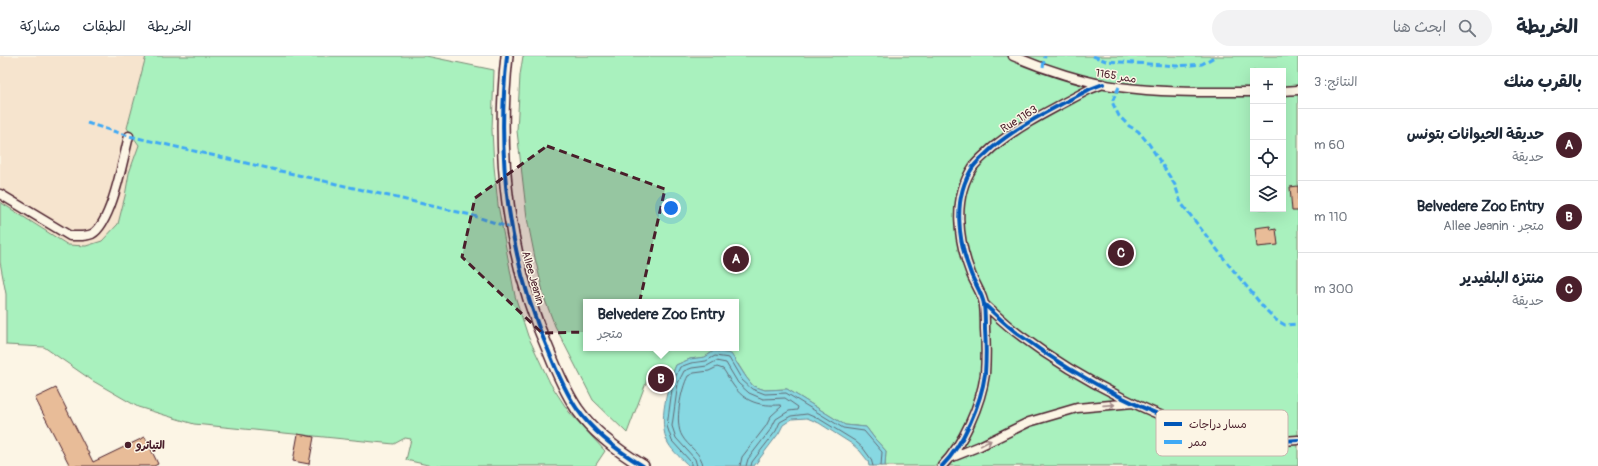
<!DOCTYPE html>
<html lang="ar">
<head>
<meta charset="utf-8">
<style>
  :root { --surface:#fff; --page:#f2f2f3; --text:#1f2937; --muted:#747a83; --line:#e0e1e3; --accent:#4a1f2b }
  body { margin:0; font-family:Pangolin,"Playpen Sans Arabic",sans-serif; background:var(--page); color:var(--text); direction:rtl }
  .controls { position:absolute; right:12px; top:12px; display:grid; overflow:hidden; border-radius:0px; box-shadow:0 4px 16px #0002 }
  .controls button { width:36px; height:36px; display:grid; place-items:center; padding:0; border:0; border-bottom:1px solid var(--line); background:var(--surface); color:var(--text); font:20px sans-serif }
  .you { position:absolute; left:671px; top:152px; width:14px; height:14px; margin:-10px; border:3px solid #fff; border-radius:50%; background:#1a73e8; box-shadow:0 0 0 6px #1a73e833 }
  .badge { display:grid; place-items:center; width:26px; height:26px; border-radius:50%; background:var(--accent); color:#fff; font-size:13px; font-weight:700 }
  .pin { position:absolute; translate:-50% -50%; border:2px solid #fff; box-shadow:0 1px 4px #0006 }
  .popup { position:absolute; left:583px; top:243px; width:156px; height:52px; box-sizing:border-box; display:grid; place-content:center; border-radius:0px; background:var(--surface); filter:drop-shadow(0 1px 3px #0005); font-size:13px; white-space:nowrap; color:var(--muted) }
  .popup b { font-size:15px; color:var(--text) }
  .popup::after { content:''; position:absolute; left:50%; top:100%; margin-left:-8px; border:8px solid transparent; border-top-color:var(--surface) }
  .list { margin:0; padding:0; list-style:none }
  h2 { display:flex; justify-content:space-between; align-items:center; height:52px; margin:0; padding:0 16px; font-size:17px }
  h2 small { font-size:13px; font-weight:400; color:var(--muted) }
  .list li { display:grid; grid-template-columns:26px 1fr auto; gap:12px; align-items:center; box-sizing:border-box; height:72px; padding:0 16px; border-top:1px solid var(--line) }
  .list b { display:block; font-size:15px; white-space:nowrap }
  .list p { margin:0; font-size:13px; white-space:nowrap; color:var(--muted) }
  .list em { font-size:13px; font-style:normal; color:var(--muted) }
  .icon { flex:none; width:22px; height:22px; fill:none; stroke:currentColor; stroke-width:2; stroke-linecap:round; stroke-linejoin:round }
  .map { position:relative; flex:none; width:1298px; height:410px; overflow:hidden; direction:ltr }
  header { display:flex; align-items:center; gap:24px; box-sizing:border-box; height:56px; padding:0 20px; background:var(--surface); border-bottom:1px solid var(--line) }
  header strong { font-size:19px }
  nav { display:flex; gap:22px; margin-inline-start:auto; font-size:14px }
  .search { width:280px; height:36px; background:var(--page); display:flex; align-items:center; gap:10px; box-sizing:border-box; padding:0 14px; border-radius:22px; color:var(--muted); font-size:15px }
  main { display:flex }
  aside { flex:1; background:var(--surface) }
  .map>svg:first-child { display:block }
</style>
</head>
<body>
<header>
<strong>الخريطة</strong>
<div class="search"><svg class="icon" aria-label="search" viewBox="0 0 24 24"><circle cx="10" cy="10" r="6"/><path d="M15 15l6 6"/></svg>ابحث هنا</div>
<nav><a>الخريطة</a><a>الطبقات</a><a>مشاركة</a></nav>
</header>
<main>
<aside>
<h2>بالقرب منك<small>النتائج: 3</small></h2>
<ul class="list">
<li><span class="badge">A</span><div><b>حديقة الحيوانات بتونس</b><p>حديقة</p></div><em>60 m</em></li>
<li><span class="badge">B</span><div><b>Belvedere Zoo Entry</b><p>متجر · Allee Jeanin</p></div><em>110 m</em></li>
<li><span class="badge">C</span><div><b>منتزه البلفيدير</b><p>حديقة</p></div><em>300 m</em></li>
</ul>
</aside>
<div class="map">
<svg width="1298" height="410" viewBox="0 0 1298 410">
  <rect width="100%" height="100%" fill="#fcf5e5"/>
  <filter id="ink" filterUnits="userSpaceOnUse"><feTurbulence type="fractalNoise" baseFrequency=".025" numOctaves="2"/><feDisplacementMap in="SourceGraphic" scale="8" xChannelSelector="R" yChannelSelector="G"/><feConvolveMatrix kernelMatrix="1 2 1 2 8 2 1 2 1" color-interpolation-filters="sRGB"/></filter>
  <g filter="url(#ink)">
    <path fill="#f6e4ce" d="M0,0H146L127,72L139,89L129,117L125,140L118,168L102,185L86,190L68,189L0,146Z"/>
    <path fill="#a9f1be" stroke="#7a8874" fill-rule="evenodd" d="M146,0H426L494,14L492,74L494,110L498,149L515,240L528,280L550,327L569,356L605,395L595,410H432L406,404L411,383L405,382L394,388L194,368L138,351L93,325L44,291L6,289V238L0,206V146L68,189L86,190L102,185L118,168L125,140L129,117L139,89L127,72Z
      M523,0H1298V410H885L886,395L875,383L866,371L845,369L787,333L765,334L753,330L746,321L738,308L714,295L705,301L690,303L676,309L670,324L650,316L627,377L593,344L555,270L545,244L535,202L527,162L517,75L520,19ZM1253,15H1283V153H1253ZM586,246H736V292H586Z"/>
    <path fill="#87d8e2" stroke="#6f8e99" d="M714,295L731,298L746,321L753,330L765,334L787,333L845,369L866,371L875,383L886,395L885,410H869L868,405L860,395L852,388L819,367L807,362L792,363L783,369L779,377L754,410H689C682,403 673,396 668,387C657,366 668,329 676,309L690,303L705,301Z"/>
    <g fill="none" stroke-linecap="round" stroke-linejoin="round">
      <path stroke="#626974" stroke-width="1" d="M691,410V406L672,385L667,370L673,326L680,311L691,307L706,305L715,300L729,302L742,324L752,333L765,338L786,337L843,372L864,375L882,396L881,410
        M697,410L695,403L676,382L672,370L678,327L684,315L692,312L707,310L716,305L726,307L738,327L749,337L763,343L785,342L798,351L797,354L789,355L776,363L771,373L748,403L746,410
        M703,410C702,397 688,391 682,380C674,367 681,333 688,320L694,317L709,315L717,311L723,313C727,318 729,324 733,329C745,347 761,350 780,349L782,350L771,360L766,370L742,401L740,410
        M751,410L752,406L776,375L780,366L791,360L807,358L821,364L855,385L863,392L871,403L873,410"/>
    </g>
    <path fill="#e8bc98" stroke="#4a1f2b" d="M1298,130V155H1292L1290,131Z
      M1270,170L1271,174L1276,173L1278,189L1257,191L1255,172Z
      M56,332L93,406L145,381L158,408L154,410H70L35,342Z
      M298,378L314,381L309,408L293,405Z"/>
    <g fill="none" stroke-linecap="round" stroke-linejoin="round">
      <defs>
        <path id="street" d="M1013,0C1044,13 1086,27 1119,31C1163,37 1208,36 1253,36
          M1283,35L1298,34
          M0,138L70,180C78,180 85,181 92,178C112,167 123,103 129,80
          M984,248C996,259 1008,271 1021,280C1077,322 1163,368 1231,381C1253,385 1276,386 1298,384
          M950,402L980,390L1029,366L1077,352L1133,347
          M942,410C963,389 981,348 985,318C986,303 986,288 985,273C985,265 985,257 984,249C983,239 975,228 971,218C958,185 952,142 973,111C978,104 986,98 992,92C1022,67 1057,51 1090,33L1103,28"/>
        <path id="secondary" d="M507,0C496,100 508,204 549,296C557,316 565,335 577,353C594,377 618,395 643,410"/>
      </defs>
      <use href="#street" stroke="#4a1f2b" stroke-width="11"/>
      <use href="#secondary" stroke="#4a1f2b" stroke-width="14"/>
      <use href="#street" stroke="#fcf5e5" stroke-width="8"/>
      <use href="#secondary" stroke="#fcf5e5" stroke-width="11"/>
      <path stroke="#3fa9f5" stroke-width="3" stroke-dasharray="6 3" stroke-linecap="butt" d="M1093,0L1106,5L1177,10L1202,8L1216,0
        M1043,11L1045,0
        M1119,31L1112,46L1119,60L1129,70L1138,75L1149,88L1175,129L1181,147L1229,209L1265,253L1276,264L1285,269L1298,268
        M87,67L129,80L471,159L511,172"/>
      <defs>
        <path id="cycleway" d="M507,0C496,100 508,204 549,296C557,316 565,335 577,353C594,377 618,395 643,410
          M984,248C996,259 1008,271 1021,280C1077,322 1163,368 1231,381C1253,385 1276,386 1298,384
          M942,410C963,389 981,348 985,318C986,303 986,288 985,273C985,265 985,257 984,249C983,239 975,228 971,218C958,185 952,142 973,111C978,104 986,98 992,92C1022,67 1057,51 1090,33L1103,28"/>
      </defs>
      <use href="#cycleway" stroke="#fcf5e5" stroke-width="6"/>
      <use href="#cycleway" stroke="#0057b8" stroke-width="4"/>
    </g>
    <defs><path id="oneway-shaft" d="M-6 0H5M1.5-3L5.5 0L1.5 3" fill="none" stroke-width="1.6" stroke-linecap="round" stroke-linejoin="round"/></defs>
    <g stroke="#a38a88">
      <use href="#oneway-shaft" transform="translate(1109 349) rotate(-4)"/>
      <use href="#oneway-shaft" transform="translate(986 387) rotate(-28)"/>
    </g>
  </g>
  <path fill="#4a1f2b" fill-opacity="0.2" stroke="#4a1f2b" stroke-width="3" stroke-dasharray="8 5" stroke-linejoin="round" d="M547,90L665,133L633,275L542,277L462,201L475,142Z"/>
  <circle fill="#4a1f2b" stroke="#fcf5e5" stroke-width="1.5" cx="128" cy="389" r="4"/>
  <g text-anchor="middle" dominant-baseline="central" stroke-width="3" stroke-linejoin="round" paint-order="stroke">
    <g font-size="11" fill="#4a1f2b" stroke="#fcf5e5">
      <text transform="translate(1116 20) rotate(9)">ممر 1165</text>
      <text transform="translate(1019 63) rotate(-32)">Rue 1163</text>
      <text transform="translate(533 222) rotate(74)">Allee Jeanin</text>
    </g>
    <g font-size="11" font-weight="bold" fill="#4a1f2b" stroke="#fcf5e5" text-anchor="start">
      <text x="136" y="389">التياترو</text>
    </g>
  </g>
  <rect x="1156" y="354" width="132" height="46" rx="6" fill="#fcf5e5" stroke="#c7b5ad" stroke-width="1"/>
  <rect x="1164" y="366" width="18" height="4" fill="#0057b8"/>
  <rect x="1164" y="384" width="18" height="4" fill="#3fa9f5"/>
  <g font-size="11" fill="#4a1f2b">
    <text x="1189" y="372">مسار دراجات</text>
    <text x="1189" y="390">ممر</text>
  </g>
</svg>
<div class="controls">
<button>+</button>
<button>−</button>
<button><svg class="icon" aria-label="locate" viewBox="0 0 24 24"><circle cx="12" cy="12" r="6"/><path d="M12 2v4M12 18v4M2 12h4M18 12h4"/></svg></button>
<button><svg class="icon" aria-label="layers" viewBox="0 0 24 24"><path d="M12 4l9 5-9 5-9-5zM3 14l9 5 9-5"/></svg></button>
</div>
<div class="you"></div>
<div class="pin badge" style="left:736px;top:203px">A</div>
<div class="pin badge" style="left:661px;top:323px">B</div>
<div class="popup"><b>Belvedere Zoo Entry</b>متجر</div>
<div class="pin badge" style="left:1121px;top:197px">C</div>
</div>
</main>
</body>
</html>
